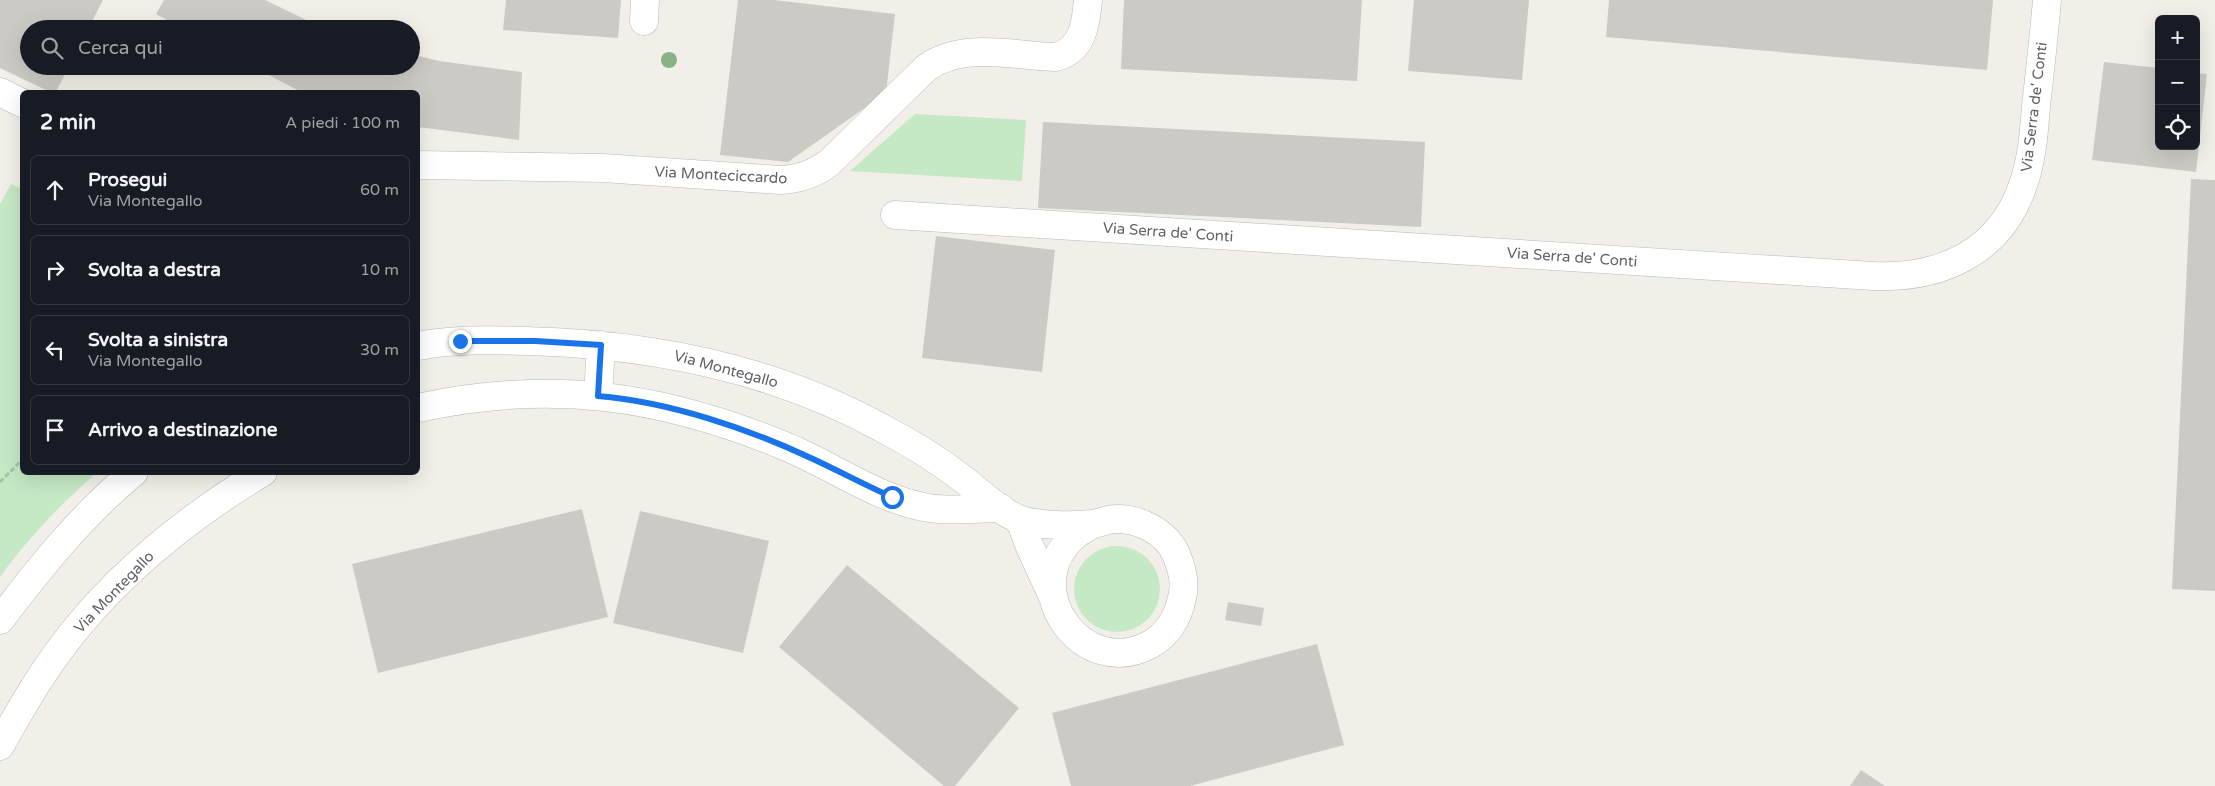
<!DOCTYPE html>
<html lang="it">
<head>
<meta charset="utf-8">
<style>
  :root { --surface:#171b24; --page:#20242c; --text:#f1f3f6; --muted:#9ea1a6; --line:#363941 }
  body { margin:0; font-family:"Varela Round",sans-serif; background:var(--page); color:var(--text) }
  .controls { position:absolute; right:15px; top:15px; display:grid; overflow:hidden; border-radius:8px; box-shadow:0 5px 20px #0002 }
  .controls button { width:45px; height:45px; display:grid; place-items:center; padding:0; border:0; border-bottom:1px solid var(--line); background:var(--surface); color:var(--text); font:25px sans-serif }
  .stop { position:absolute; width:15px; height:15px; margin:-11px; border:4px solid #1a73e8; border-radius:50%; background:#fff }
  .stop.end { background:#1a73e8; border-color:#fff; box-shadow:0 1px 5px #0008 }
  .list { margin:0; padding:0; list-style:none }
  h2 { display:flex; justify-content:space-between; align-items:center; height:65px; margin:0; padding:0 20px; font-size:21px }
  h2 small { font-size:16px; font-weight:400; color:var(--muted) }
  .list li { display:grid; grid-template-columns:32px 1fr auto; gap:15px; align-items:center; box-sizing:border-box; height:70px; margin:0 10px 10px; padding:0 10px; border:1px solid var(--line); border-radius:8px }
  .list b { display:block; font-size:19px; white-space:nowrap }
  .list p { margin:0; font-size:16px; white-space:nowrap; color:var(--muted) }
  .list em { font-size:16px; font-style:normal; color:var(--muted) }
  .icon { flex:none; width:28px; height:28px; fill:none; stroke:currentColor; stroke-width:2; stroke-linecap:round; stroke-linejoin:round }
  .map { position:relative; flex:none; width:2215px; height:786px; overflow:hidden }
  .search { position:absolute; background:var(--surface); box-shadow:0 5px 20px #0002; left:20px; top:20px; width:400px; height:55px; display:flex; align-items:center; gap:12px; box-sizing:border-box; padding:0 18px; border-radius:28px; color:var(--muted); font-size:19px }
  .panel { position:absolute; background:var(--surface); box-shadow:0 5px 20px #0002; left:20px; top:90px; width:400px; height:385px; border-radius:8px }
  .map>svg:first-child { display:block }
</style>
</head>
<body>
<div class="map">
<svg width="2215" height="786" viewBox="0 0 2215 786">
  <rect width="100%" height="100%" fill="#f1efe8"/>
  <path fill="#c5e8c5" d="M915,114L1026,120L1022,181L850,171Z
    M11,184L22,189V472L96,473C61,504 28,538 0,577V204Z
    M1074 589a43 43 0 1 1 86 0a43 43 0 1 1-86 0Z"/>
  <path fill="#cccac5" d="M0,0H103L88,29H29V66H69L56,92H50L0,68Z
    M164,0H265L325,29H183L156,14Z
    M506,0H621L618,38L503,30Z
    M738,0H774L895,14L886,93L788,162L720,155Z
    M1124,0H1362L1357,81L1121,69Z
    M1414,0H1529L1522,80L1408,71Z
    M1609,0H1993L1987,70L1606,37Z
    M411,54L439,61L522,72L519,140L418,127V92H301L252,66H411Z
    M2104,62L2159,68V146H2196V73L2207,74L2196,172L2092,160Z
    M1043,122L1425,142L1421,227L1038,208Z
    M2191,179L2215,180V591L2172,589Z
    M936,236L1055,250L1042,372L922,358Z
    M582,509L608,617L378,673L352,564Z
    M640,511L769,541L743,653L613,623Z
    M847,565L1019,708L955,786H944L779,647Z
    M1228,602L1264,608L1261,626L1225,620Z
    M1317,644L1344,745L1190,786H1071L1052,713Z
    M1861,770L1885,786H1850Z"/>
  <g fill="none" stroke-linecap="round" stroke-linejoin="round">
    <defs>
      <path id="minor" d="M644,21L645,0
        M0,92L22,103
        M418,165L603,168L781,180C800,179 815,174 830,162L926,68C963,41 1014,56 1056,57C1083,50 1086,23 1088,0
        M895,215L1873,276C1940,279 2000,253 2023,185C2032,160 2034,132 2036,106C2040,71 2044,35 2047,0
        M418,346C453,339 490,340 526,341C649,344 773,368 882,428C909,442 935,458 959,476C978,490 998,511 1019,519C1037,526 1074,526 1093,524C1101,523 1108,519 1115,519C1139,518 1166,532 1176,554C1182,568 1186,583 1182,598C1178,617 1168,634 1151,644C1083,682 1016,588 1074,536C1079,531 1087,528 1093,524
        M598,396L601,345
        M418,408C551,379 662,395 787,447C833,466 879,500 929,508C952,512 978,508 1001,508
        M1020,520L1030,547L1052,595
        M0,620C40,567 83,514 134,472
        M0,746C18,714 36,682 58,652C112,578 185,519 263,472"/>
    </defs>
    <use href="#minor" stroke="#b5b8bc" stroke-width="29"/>
    <path stroke="#9cc7a9" stroke-width="3" stroke-dasharray="5 2.5" stroke-linecap="butt" d="M0,482L22,460"/>
    <use href="#minor" stroke="#fff" stroke-width="28"/>
  </g>
  <circle fill="#89b387" cx="669" cy="60" r="8"/>
  <g fill="none" stroke-linecap="round" stroke-linejoin="round">
    <path stroke="#1a73e8" stroke-width="6" d="M460,341H535L601,345L598,396C669,402 747,428 813,459C839,471 865,485 892,497"/>
  </g>
  <g text-anchor="middle" dominant-baseline="central" stroke-width="5" stroke-linejoin="round" paint-order="stroke">
    <g font-size="15" fill="#5f6368" stroke="#fff">
      <text transform="translate(2034 107) rotate(-83)">Via Serra de' Conti</text>
      <text transform="translate(721 175) rotate(3)">Via Monteciccardo</text>
      <text transform="translate(1168 232) rotate(4)">Via Serra de' Conti</text>
      <text transform="translate(1572 257) rotate(4)">Via Serra de' Conti</text>
      <text transform="translate(726 369) rotate(15)">Via Montegallo</text>
      <text transform="translate(114 592) rotate(-46)">Via Montegallo</text>
    </g>
  </g>
</svg>
<div class="controls">
<button>+</button>
<button>−</button>
<button><svg class="icon" aria-label="locate" viewBox="0 0 24 24"><circle cx="12" cy="12" r="6"/><path d="M12 2v4M12 18v4M2 12h4M18 12h4"/></svg></button>
</div>
<div class="stop" style="left:892px;top:497px"></div>
<div class="stop end" style="left:460px;top:341px"></div>
<div class="search"><svg class="icon" aria-label="search" viewBox="0 0 24 24"><circle cx="10" cy="10" r="6"/><path d="M15 15l6 6"/></svg>Cerca qui</div>
<section class="panel">
<h2>2 min<small>A piedi · 100 m</small></h2>
<ul class="list">
<li><svg class="icon" aria-label="ahead" viewBox="0 0 24 24"><path d="M12 20V5M6 11l6-6 6 6"/></svg><div><b>Prosegui</b><p>Via Montegallo</p></div><em>60 m</em></li>
<li><svg class="icon" aria-label="right" viewBox="0 0 24 24"><path d="M7 20v-9h11M14 6l5 5-5 5"/></svg><div><b>Svolta a destra</b></div><em>10 m</em></li>
<li><svg class="icon" aria-label="left" viewBox="0 0 24 24"><path d="M17 20v-9H6M10 6l-5 5 5 5"/></svg><div><b>Svolta a sinistra</b><p>Via Montegallo</p></div><em>30 m</em></li>
<li><svg class="icon" aria-label="arrive" viewBox="0 0 24 24"><path d="M6 21V4h12l-3 4 3 4H6"/></svg><div><b>Arrivo a destinazione</b></div></li>
</ul>
</section>
</div>
</body>
</html>
